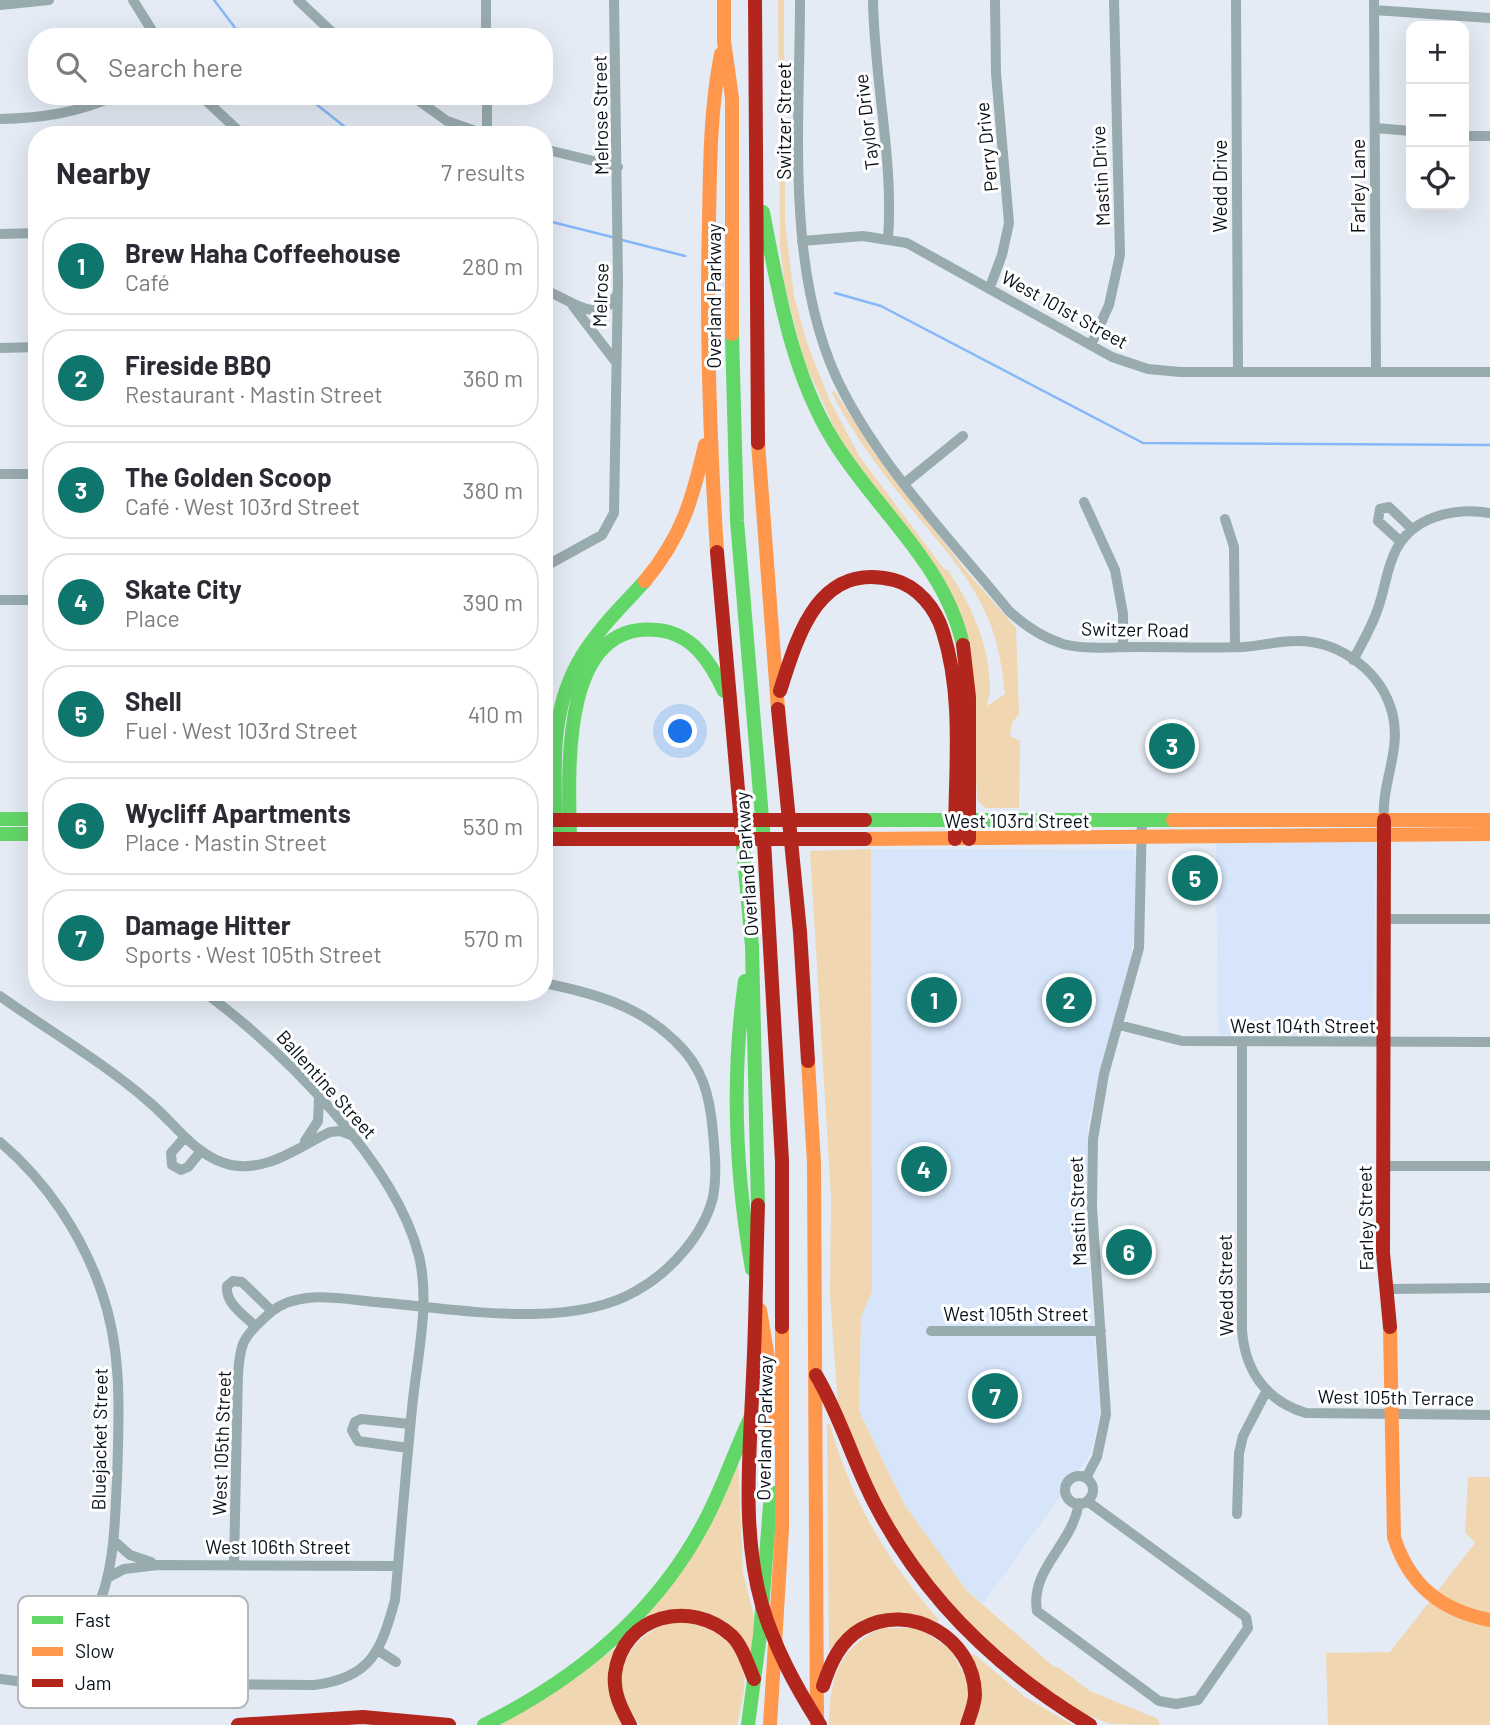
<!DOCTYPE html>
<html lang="en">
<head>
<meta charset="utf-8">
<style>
  :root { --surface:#fff; --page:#f2f2f3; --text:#2b2b33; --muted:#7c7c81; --line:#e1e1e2; --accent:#0f766e }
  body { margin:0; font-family:Barlow,sans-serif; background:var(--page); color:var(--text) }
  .controls { position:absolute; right:21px; top:21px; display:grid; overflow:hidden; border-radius:14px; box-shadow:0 7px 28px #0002 }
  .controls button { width:63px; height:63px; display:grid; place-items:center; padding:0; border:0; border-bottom:2px solid var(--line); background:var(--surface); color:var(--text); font:35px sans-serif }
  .you { position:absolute; left:681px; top:732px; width:24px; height:24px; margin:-18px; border:5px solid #fff; border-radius:50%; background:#1a73e8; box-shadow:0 0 0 10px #1a73e833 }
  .badge { display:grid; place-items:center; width:46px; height:46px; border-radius:50%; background:var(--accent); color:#fff; font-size:23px; font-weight:700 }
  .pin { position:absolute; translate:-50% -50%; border:4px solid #fff; box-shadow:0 2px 7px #0006 }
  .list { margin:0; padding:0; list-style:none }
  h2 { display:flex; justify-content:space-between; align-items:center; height:91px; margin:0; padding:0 28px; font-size:30px }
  h2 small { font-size:23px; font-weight:400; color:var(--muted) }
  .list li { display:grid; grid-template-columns:46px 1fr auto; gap:21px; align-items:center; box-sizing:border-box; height:98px; margin:0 14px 14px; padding:0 14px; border:2px solid var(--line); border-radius:28px }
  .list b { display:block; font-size:26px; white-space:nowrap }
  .list p { margin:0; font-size:23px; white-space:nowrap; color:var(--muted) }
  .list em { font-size:23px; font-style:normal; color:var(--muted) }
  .icon { flex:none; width:38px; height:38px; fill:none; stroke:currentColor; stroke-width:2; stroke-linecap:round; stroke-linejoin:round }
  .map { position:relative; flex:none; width:1490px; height:1725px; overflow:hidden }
  .search { position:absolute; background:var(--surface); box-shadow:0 7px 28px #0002; left:28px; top:28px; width:525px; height:77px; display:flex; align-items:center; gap:18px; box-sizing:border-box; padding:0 24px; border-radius:28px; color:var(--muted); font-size:26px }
  .panel { position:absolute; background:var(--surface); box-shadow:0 7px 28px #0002; left:28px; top:126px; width:525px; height:875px; border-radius:28px }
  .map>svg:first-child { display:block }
</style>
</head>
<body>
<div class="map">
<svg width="1490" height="1725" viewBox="0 0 1490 1725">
  <rect width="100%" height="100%" fill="#e4ebf5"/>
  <path fill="#d6e5fa" d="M1216,839L1373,840L1376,844L1373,1034L1366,1037L1218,1035Z
    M871,849L1135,850L1137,904L1131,959L1088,1122L1086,1227L1100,1414L1090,1455L982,1605L967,1591L904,1504L859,1411L861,1317L872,1292Z"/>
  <path fill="#f0d7b1" d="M778,0H784L785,223L794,296L807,343L829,399L860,457L944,569L948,570C972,607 990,645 990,690C990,697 987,699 987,706L1005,694C1002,667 998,640 987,616C973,583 950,555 927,528C892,485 857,443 832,393L834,390L875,454L968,573L1016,628L1019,714L1012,723L1010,736L1020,741L1019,808H986L977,800L970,640L838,436L804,361L784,282L780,245Z
    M871,849L872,1292L861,1317L859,1411L904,1504L967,1591L1054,1667H1058L1090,1691L1158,1719L1160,1725L1109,1724L1078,1711L1009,1665L894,1541L838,1405L830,1295L831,1197L810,851Z
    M827,1424H830C851,1500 887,1561 939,1620L936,1623L906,1615L829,1650Z
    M738,1456L743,1572L756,1625L753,1657L722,1621L645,1619Z
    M1468,1477H1490V1725H1328L1326,1653L1390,1652L1475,1543L1465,1532Z
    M675,1621C707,1622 739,1640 744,1675C746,1691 740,1709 737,1725H640C604,1682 624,1636 675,1621Z
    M881,1628H919L950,1649L967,1680L968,1699L960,1725H829C830,1679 837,1649 881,1628Z
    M619,1646L622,1725H501Z
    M974,1654L1025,1697L1073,1725H972L971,1657Z"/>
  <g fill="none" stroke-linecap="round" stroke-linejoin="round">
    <path stroke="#86b7f9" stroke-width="2.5" d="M214,0L242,37
      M306,96L355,135
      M544,220L616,238
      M622,240L685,256
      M835,293L881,306L1143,443L1490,445"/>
    <path stroke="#98abae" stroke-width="10" d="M133,0L156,37
      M298,0L337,37
      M486,0V37
      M800,0C800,125 784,278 843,391C885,472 952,541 1009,611C1025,626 1041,637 1063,644C1086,650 1112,647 1137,647C1172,647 1207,648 1243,647C1260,646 1278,641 1295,641C1340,640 1383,672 1393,716C1401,752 1381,784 1384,820
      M873,0C874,80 894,159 888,239
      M1236,0L1238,372
      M1374,0L1376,372
      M0,5L49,0
      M1374,10L1490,18
      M201,96L243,135
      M412,96L447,121L487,135
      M487,96V135
      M0,119C42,118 77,113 115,96
      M1375,128L1411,131
      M1464,136H1490
      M544,149L618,167
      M0,234L37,233
      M802,241L863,236L907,243L1112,357L1148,369L1180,372H1490
      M990,287L1002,255L1009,223L996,73L995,0
      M544,290C568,297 597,328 616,296
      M573,306L615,361
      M1091,345L1109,305L1120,255L1114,0
      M0,348L37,347
      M0,474H37
      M905,483L963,436
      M1084,502L1115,570L1123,614V647
      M1225,519L1234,547L1235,647
      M1401,542L1378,521L1380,509L1389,507L1412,529
      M544,567L602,535L614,513L618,281L614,0
      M0,600H37
      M1353,660C1362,644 1371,628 1377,611C1385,591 1386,569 1396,550C1413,516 1456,507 1490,513
      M1383,919H1490
      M0,996C49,1031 103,1062 148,1101C175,1123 195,1157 231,1165C268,1172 298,1147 330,1132L340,1131L351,1135
      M1119,1025L1182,1041L1490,1042
      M1242,1042V1330C1245,1371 1266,1401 1306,1413L1490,1415
      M185,1137L171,1153L172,1165L181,1170L188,1167L201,1151
      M305,1141L318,1121L319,1098
      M0,1142C46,1181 81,1233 101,1290C123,1352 119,1415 117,1479C115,1516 115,1554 104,1590C92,1628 64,1665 28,1681
      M1383,1166H1490
      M1387,1289L1490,1288
      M255,1326C244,1315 225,1303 227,1286L233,1281L242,1282L272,1311
      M931,1331H1101
      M408,1448L358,1441L352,1430L355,1422L361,1419L410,1424
      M1065 1490a14 14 0 1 1 28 0a14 14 0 1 1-28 0Z
      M1086,1478L1097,1457L1106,1414L1092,1207L1093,1139L1104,1074L1139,948L1142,818
      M1079,1503C1072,1546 1030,1568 1037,1611L1159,1701L1176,1704L1198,1700L1248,1628L1246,1617L1087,1501
      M1237,1514L1239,1453L1243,1436L1267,1390
      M114,1541L130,1555L151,1562
      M234,1565C235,1517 236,1468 237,1420C238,1398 236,1364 243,1344C248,1332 261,1321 271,1312C299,1289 342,1299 375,1302C450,1308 568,1331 636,1291C669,1273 704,1235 713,1197C717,1176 715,1154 713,1133C710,1096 703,1067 675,1041C638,1005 593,993 544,983
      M107,1578L124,1569L158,1565L398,1566
      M76,1646L73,1668L77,1679L86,1683
      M379,1651L396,1662
      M0,1679L24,1682L314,1685C372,1678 381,1650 395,1600C401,1533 406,1466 413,1399C418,1354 430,1301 419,1256C395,1161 281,1049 204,992"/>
    <path stroke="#63d668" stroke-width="14" d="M763,212C778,289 791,372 833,440C875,509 945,563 963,645
      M732,334L737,521L764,841
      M0,819H37
      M865,820H1173
      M0,834H37
      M742,835L752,946L758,1205
      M556,839C555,775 547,713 582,656C599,628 623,605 645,581
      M570,839C569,777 558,620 657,630C692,633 710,661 724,691
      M745,981C731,1078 735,1172 752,1269
      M484,1725C579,1678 658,1613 707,1517C724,1484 736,1448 752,1414
      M748,1725L760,1635L771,1492"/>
    <path stroke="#ff974d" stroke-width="14" d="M724,0V41L732,98V334
      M758,443L778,709
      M717,552C710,442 706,333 709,223C710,166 710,110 721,54
      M645,581C682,536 692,501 705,445
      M1173,820H1490
      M865,839L1490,834
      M808,1061L814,1163L817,1725
      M760,1310L769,1365L771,1439
      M1390,1327L1394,1537C1409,1585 1441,1611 1490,1620
      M770,1725L782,1529V1327"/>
    <path stroke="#b3261e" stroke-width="14" d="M755,0L758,443
      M717,552L742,835
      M963,645L969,697V839
      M780,691C798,634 819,561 894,580C918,586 936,609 943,632C964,698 955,771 955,839
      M778,709L800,932L808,1061
      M544,820H689
      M1384,820L1383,1253L1390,1327
      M544,839H690
      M764,841L782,1161V1327
      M816,1375C841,1417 853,1463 876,1506C925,1600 1000,1671 1090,1725
      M823,1686C830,1664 840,1641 861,1629C910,1601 974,1638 975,1694C975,1704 970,1715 967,1725
      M238,1725L363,1717L449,1725
      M630,1725C621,1708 613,1693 615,1674C622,1615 691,1598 732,1636C743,1647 748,1665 754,1679"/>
    <path stroke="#b3261e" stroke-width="14" d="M689,820H865
      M690,839H865
      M758,1205C756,1262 756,1319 753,1376C750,1451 741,1532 762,1605C775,1649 796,1687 820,1725"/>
  </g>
  <g text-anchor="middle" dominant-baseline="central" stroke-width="6" stroke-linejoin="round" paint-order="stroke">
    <g font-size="19" fill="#08101a" stroke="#fff">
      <text transform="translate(600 115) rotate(-91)">Melrose Street</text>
      <text transform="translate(783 121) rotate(-90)">Switzer Street</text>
      <text transform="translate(866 122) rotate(-97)">Taylor Drive</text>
      <text transform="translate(986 147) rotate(-96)">Perry Drive</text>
      <text transform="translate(1100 176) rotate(-93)">Mastin Drive</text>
      <text transform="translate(1219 186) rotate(-90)">Wedd Drive</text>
      <text transform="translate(1357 186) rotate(-90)">Farley Lane</text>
      <text transform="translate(600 295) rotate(-88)">Melrose</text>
      <text transform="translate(713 296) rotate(-90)">Overland Parkway</text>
      <text transform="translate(1065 309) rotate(29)">West 101st Street</text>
      <text transform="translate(1135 629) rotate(1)">Switzer Road</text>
      <text x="1017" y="820">West 103rd Street</text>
      <text transform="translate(746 864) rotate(-94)">Overland Parkway</text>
      <text x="1303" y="1025">West 104th Street</text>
      <text transform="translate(327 1084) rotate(48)">Ballentine Street</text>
      <text transform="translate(1077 1211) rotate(-92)">Mastin Street</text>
      <text transform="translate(1365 1218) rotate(-91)">Farley Street</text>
      <text transform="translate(1225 1285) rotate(-91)">Wedd Street</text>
      <text x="1016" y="1313">West 105th Street</text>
      <text transform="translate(1396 1397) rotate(1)">West 105th Terrace</text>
      <text transform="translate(764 1428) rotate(-89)">Overland Parkway</text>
      <text transform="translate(99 1439) rotate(-89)">Bluejacket Street</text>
      <text transform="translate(221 1443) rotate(-88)">West 105th Street</text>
      <text x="278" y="1546">West 106th Street</text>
    </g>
  </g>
  <rect x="18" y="1596" width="230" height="112" rx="10" fill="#fff" stroke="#b5b7ba" stroke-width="2"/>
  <rect x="32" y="1616" width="31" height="8" fill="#63d668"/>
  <rect x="32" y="1647" width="31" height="9" fill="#ff974d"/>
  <rect x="32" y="1679" width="31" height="8" fill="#b3261e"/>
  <g font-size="19" fill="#08101a">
    <text x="75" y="1627">Fast</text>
    <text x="75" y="1658">Slow</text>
    <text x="75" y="1690">Jam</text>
  </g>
</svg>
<div class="controls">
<button>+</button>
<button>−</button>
<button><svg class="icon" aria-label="locate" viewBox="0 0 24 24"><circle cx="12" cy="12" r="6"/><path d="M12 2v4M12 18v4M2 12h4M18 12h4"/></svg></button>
</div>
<div class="you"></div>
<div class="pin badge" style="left:934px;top:1000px">1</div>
<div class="pin badge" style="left:1069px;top:1000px">2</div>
<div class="pin badge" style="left:1172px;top:746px">3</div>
<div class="pin badge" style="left:924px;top:1169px">4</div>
<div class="pin badge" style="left:1195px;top:878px">5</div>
<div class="pin badge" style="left:1129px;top:1252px">6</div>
<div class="pin badge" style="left:995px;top:1396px">7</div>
<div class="search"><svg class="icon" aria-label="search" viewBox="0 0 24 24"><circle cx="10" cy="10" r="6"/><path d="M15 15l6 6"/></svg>Search here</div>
<section class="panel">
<h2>Nearby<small>7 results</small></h2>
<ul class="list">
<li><span class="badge">1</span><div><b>Brew Haha Coffeehouse</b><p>Café</p></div><em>280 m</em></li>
<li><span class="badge">2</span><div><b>Fireside BBQ</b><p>Restaurant · Mastin Street</p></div><em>360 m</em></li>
<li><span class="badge">3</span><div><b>The Golden Scoop</b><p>Café · West 103rd Street</p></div><em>380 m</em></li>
<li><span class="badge">4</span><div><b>Skate City</b><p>Place</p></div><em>390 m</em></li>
<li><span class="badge">5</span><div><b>Shell</b><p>Fuel · West 103rd Street</p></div><em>410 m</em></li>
<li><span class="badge">6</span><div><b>Wycliff Apartments</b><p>Place · Mastin Street</p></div><em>530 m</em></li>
<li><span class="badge">7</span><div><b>Damage Hitter</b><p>Sports · West 105th Street</p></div><em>570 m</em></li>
</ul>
</section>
</div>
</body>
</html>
